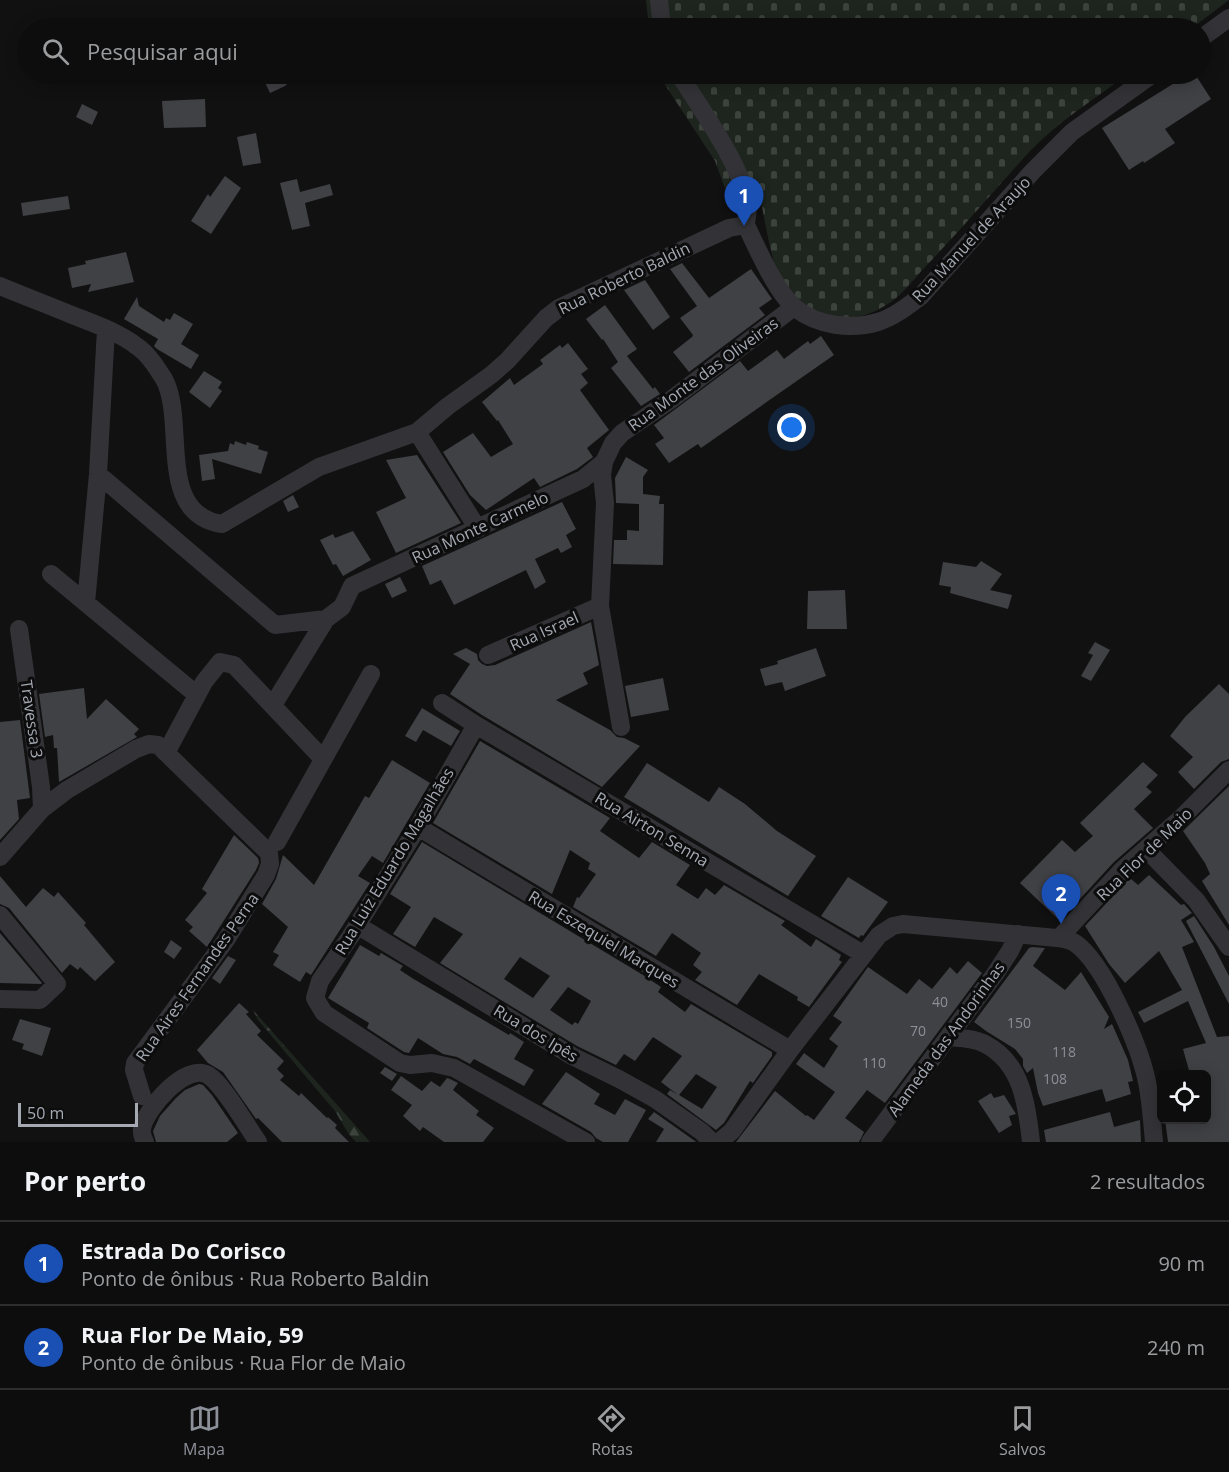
<!DOCTYPE html>
<html lang="pt">
<head>
<meta charset="utf-8">
<style>
  :root { --surface:#0d0d0e; --page:#1b1b1c; --text:#f1f3f6; --muted:#9a9c9e; --line:#2d2d2e; --accent:#8c9099 }
  body { margin:0; font-family:"Open Sans",sans-serif; background:var(--page); color:var(--text) }
  .controls { position:absolute; right:18px; bottom:18px; display:grid; overflow:hidden; border-radius:9px; box-shadow:0 3px 15px #0003 }
  .controls button { width:54px; height:54px; display:grid; place-items:center; padding:0; border:0; border-bottom:2px solid var(--line); background:var(--surface); color:var(--text); font:30px sans-serif }
  .scale { position:absolute; left:18px; bottom:15px; width:120px; box-sizing:border-box; padding-left:6px; border:3px solid #a4a9b2; border-top:0; font-size:16px; line-height:21px; white-space:nowrap; color:#a4a9b2; -webkit-text-stroke:4px #0c0c0d; paint-order:stroke }
  .you { position:absolute; left:792px; top:428px; width:21px; height:21px; margin:-15px; border:4px solid #fff; border-radius:50%; background:#1a73e8; box-shadow:0 0 0 9px #1a73e833 }
  .badge { display:grid; place-items:center; width:39px; height:39px; border-radius:50%; background:var(--accent); color:#fff; font-size:20px; font-weight:700 }
  .pin { position:absolute; translate:-50% -50px; filter:drop-shadow(0 2px 3px #0008) }
  .pin::after { content:''; position:absolute; top:32px; width:21px; height:18px; background:inherit; clip-path:polygon(0 0,100% 0,50% 100%) }
  .list { margin:0; padding:0; list-style:none }
  h2 { display:flex; justify-content:space-between; align-items:center; height:78px; margin:0; padding:0 24px; font-size:26px }
  h2 small { font-size:20px; font-weight:400; color:var(--muted) }
  .list li { display:grid; grid-template-columns:39px 1fr auto; gap:18px; align-items:center; box-sizing:border-box; height:84px; padding:0 24px; border-top:2px solid var(--line) }
  .list b { display:block; font-size:22px; white-space:nowrap }
  .list p { margin:0; font-size:20px; white-space:nowrap; color:var(--muted) }
  .list em { font-size:20px; font-style:normal; color:var(--muted) }
  .icon { flex:none; width:33px; height:33px; fill:none; stroke:currentColor; stroke-width:2; stroke-linecap:round; stroke-linejoin:round }
  .map { position:relative; flex:none; width:1229px; height:1142px; overflow:hidden }
  .search { position:absolute; background:var(--surface); box-shadow:0 3px 15px #0003; left:18px; right:18px; top:18px; height:66px; display:flex; align-items:center; gap:15px; box-sizing:border-box; padding:0 21px; border-radius:33px; color:var(--muted); font-size:22px }
  .sheet { height:246px; background:var(--surface) }
  nav { display:flex; justify-content:space-around; align-items:center; box-sizing:border-box; height:84px; border-top:2px solid var(--line); background:var(--surface); font-size:16px; color:var(--muted) }
  nav a { display:grid; justify-items:center; gap:3px }
  nav .on { color:var(--accent) }
  .map>svg:first-child { display:block }
</style>
</head>
<body>
<div class="map">
<svg width="1229" height="1142" viewBox="0 0 1229 1142">
  <defs>
    <pattern id="forest-firs" width="22" height="20" patternUnits="userSpaceOnUse" patternTransform="scale(1.5)"><rect width="22" height="20" fill="#1e251e"/><path d="M5 1l3.5 6h-7zM16 11l3.5 6h-7z" fill="#3c423c"/></pattern>
    <pattern id="cemetery-stones" width="16" height="16" patternUnits="userSpaceOnUse" patternTransform="scale(1.5)"><rect width="16" height="16" fill="#1e251e"/><path d="M2 7V4a2 2 0 0 1 4 0v3zM10 15v-3a2 2 0 0 1 4 0v3z" fill="#3c423c"/></pattern>
  </defs>
  <rect width="100%" height="100%" fill="#111112"/>
  <path fill="url(#forest-firs)" d="M253,1010L370,1142H356L348,1133L335,1111L258,1020Z"/>
  <path fill="url(#cemetery-stones)" d="M646,0H1229L1192,28H649Z
    M658,74H1127V75C1094,99 1058,122 1030,151C996,188 964,226 929,263C918,274 907,289 895,299C853,331 800,325 778,274C770,254 765,220 760,198L730,202L715,161Z"/>
  <path fill="#404145" fill-rule="evenodd" d="M273,74H296L285,86L270,93L263,78Z
    M1189,74H1195L1211,99L1165,129L1175,143L1144,163L1143,161L1129,170L1102,128Z
    M205,99L206,127L164,128L162,101Z
    M82,104L98,112L92,125L76,117Z
    M256,133L261,163L243,166L237,137Z
    M225,176L241,188L211,234L191,221L208,194L210,197Z
    M297,179L300,192L330,184L333,195L305,203L310,226L292,230L280,183Z
    M68,196L70,209L23,216L21,203Z
    M126,252L134,282L88,292L91,284L72,288L68,268L86,264L85,261Z
    M682,263L709,298L751,269L772,299L759,308L765,315L689,372L673,352L692,337L693,335L680,318L697,306L670,269Z
    M645,280L670,317L653,330L624,290Z
    M137,297L139,306L164,322L166,318L170,320L174,313L193,324L181,344L199,355L191,369L157,349L154,346L158,339L124,319Z
    M605,305L637,349L627,356L653,389L655,387L660,394L641,406L611,368L618,362L603,339L602,340L586,319Z
    M821,336L834,355L701,448L698,444L669,463L655,444L664,438L654,425L740,361L748,371L777,350L784,359L808,341L810,344Z
    M568,343L588,369L581,374L588,383L580,390L609,430L587,448L593,457L577,469L540,487L534,478L486,510L470,495L443,452L473,433L491,457L513,444L498,420L497,421L482,402L510,378L514,385L543,364L540,360L560,345L562,348Z
    M204,371L222,382L218,388L222,391L210,408L189,392Z
    M235,441L246,445L247,442L259,446L258,449L268,452L261,474L212,459L215,479L202,481L199,455L228,451L230,443L234,445Z
    M417,455L461,523L396,553L376,512L406,498L386,460Z
    M626,457L648,470L643,477V494L660,496L659,504H664L663,565L613,564L614,540H627V530L639,531V504L616,503L615,478Z
    M293,495L299,507L288,512L283,501Z
    M562,502L576,529L566,535L572,547L561,553L558,548L535,559L546,582L535,589L526,570L454,605L441,580L430,585L422,566Z
    M353,531L371,560L343,576L336,564L333,565L320,540L333,534L335,538Z
    M981,561L1002,574L990,590L1012,595L1008,609L950,593L951,587L939,585L943,562L976,567Z
    M400,577L407,591L392,598L385,584Z
    M845,590L847,629H807L808,591Z
    M591,622L599,665L583,673L588,684L556,700L610,730L617,737L624,738L640,746L602,787L482,715L450,694L470,664L453,654L466,648L477,654L478,660L482,664L487,666L495,665Z
    M1095,642L1110,650L1091,681L1081,676L1093,655L1088,653Z
    M816,648L826,676L785,691L782,682L765,686L760,669L778,664L777,661Z
    M663,678L669,710L631,717L625,686Z
    M1219,684L1229,694V759L1221,762L1194,789L1178,772L1193,757L1170,736L1185,717Z
    M84,688L87,719L106,699L139,729L134,734L137,737L59,782L57,748H54L53,735L45,737L39,694Z
    M422,708L460,731L451,746L423,730L416,742L405,736Z
    M20,720L30,798L17,800L19,819L0,840V722Z
    M480,741L610,818L600,831L639,858L652,842L690,865L676,885L698,899L706,888L715,895L724,885L785,921L781,925L811,947L816,939L841,955L839,960L842,962L809,1007L797,1000L798,997L759,974L737,1005L695,980L702,972L693,965L701,953L672,933L656,956L573,907L577,897L579,898L596,874L588,869L590,863L570,850L552,894L433,823Z
    M392,760L430,783L383,863L372,856L358,876L370,883L311,975L306,972L300,982L273,965L279,955L273,952L288,927L262,904L276,879L283,855L314,885L365,796L369,798Z
    M1143,762L1158,775L1146,787L1152,792L1134,809L1153,828L1114,862L1068,912L1058,919L1020,883L1062,840L1075,852L1093,836L1080,823Z
    M647,763L709,802L719,787L745,804L777,831L816,856L788,896L624,797Z
    M1229,786V925L1202,881L1210,874L1205,863L1183,831Z
    M234,835L258,858L259,863L256,870L207,947L189,931L193,927L185,920L207,893L202,889Z
    M422,842L643,975L661,987L658,992L685,1012L691,1004L772,1052V1056L753,1083L750,1081L724,1123L716,1130L667,1094L670,1090L678,1095L661,1082L682,1056L653,1037L635,1061L624,1054L616,1065L577,1046L440,963L463,934L434,917L415,947L393,934L411,907L390,894ZM520,957L550,976L533,998L504,979ZM568,987L591,1001L578,1024L575,1022L572,1025L550,1010ZM696,1074L717,1087L702,1109L679,1095Z
    M1149,875L1181,905L1184,904L1192,913L1181,920L1194,942L1182,947L1217,1037L1229,1036V1142H1168L1165,1119H1206V1074H1190L1183,1049L1206,1043L1188,1001L1144,1023L1138,1012L1182,990L1159,951L1125,983L1109,964L1085,926L1130,878L1138,885Z
    M0,876L26,907L43,888L54,897L58,892L86,923L84,925L115,962L95,981L80,967L78,970L70,964L62,973L9,908L0,904Z
    M848,877L888,902L863,936L861,935L859,938L821,916Z
    M1194,916L1214,947L1229,976V1004L1186,921Z
    M0,933L42,983L41,984L0,983Z
    M171,940L182,948L174,959L164,952Z
    M360,945L379,956L381,953L403,966L400,970L412,978L509,1035L510,1033L524,1042L514,1059L534,1070L524,1086L474,1059L470,1064L457,1057L443,1054L418,1038L409,1053L404,1052L367,1028L369,1023L328,998Z
    M1032,947L1045,948L1033,966L1065,990L1081,972L1109,1017L1104,1029L1112,1024L1128,1060L1133,1081L1128,1082L1131,1094L1106,1102L1102,1089L1043,1106L1038,1093L1033,1068L1027,1073L1023,1066V1059L1015,1049L986,1031L974,1022L1029,948Z
    M228,956L236,960L220,984L212,978Z
    M968,961L982,973L885,1103L867,1090L845,1118L864,1132L859,1142H736L775,1091L806,1116L807,1115L814,1120L835,1092L796,1064L804,1053L824,1068L838,1046L829,1039L842,1022L833,1016L868,967L907,994L919,979L932,989L950,967L957,974Z
    M239,1003L249,1012L246,1014L261,1031L257,1035L284,1061L277,1069L284,1076L280,1080L299,1096L301,1093L327,1118L328,1117L337,1125L335,1128L349,1142H282L258,1118L256,1119L223,1072L208,1063L197,1050Z
    M20,1019L51,1028L42,1056L22,1049L24,1044L12,1040Z
    M385,1067L397,1074L392,1081L380,1073Z
    M566,1072L600,1094L594,1104L615,1115L625,1099L646,1110L628,1142H603L596,1138L591,1132L542,1104Z
    M401,1076L422,1091L431,1081L440,1087L447,1078L450,1079L458,1083L453,1090L479,1111L476,1115L494,1128L483,1142H444L423,1127L420,1131L403,1116L412,1105L391,1090Z
    M199,1084L203,1085L212,1095L238,1133L227,1142H156L153,1131L160,1116L176,1098L185,1090Z
    M991,1093L994,1098L1004,1095L1016,1114L1009,1116L1012,1125L999,1133L978,1101Z
    M654,1112L695,1141L696,1142H656L664,1129L648,1119Z
    M1110,1112L1114,1127L1140,1120L1141,1142H1046L1044,1130Z"/>
  <g fill="none" stroke-linecap="round" stroke-linejoin="round">
    <path stroke="#333337" stroke-width="18" d="M659,0L662,28
      M1200,39L1229,18
      M679,74C699,106 745,170 748,207C748,213 746,219 746,225
      M0,286C24,296 48,305 72,315C97,325 125,334 145,353C152,360 159,371 164,379C187,421 155,514 222,524L319,467L417,432L448,406L491,375L507,361L546,318L559,308L729,228L746,225C757,248 776,292 795,308C818,326 851,330 878,322C894,317 908,306 921,296L1033,171L1072,132L1153,74
      M417,432L478,529
      M98,474L275,625L326,619L342,607L352,586L583,479L604,462
      M51,574L197,695
      M86,603L98,474L106,329
      M19,629L41,787L42,809
      M488,655L600,606
      M442,703L476,725L863,954
      M273,705L326,619
      M476,725L418,827L352,934L320,981L315,998L324,1013L400,1063L410,1065L432,1063L454,1068L586,1142
      M621,727L600,606L605,503L602,475L604,462L613,443L622,433L672,399L794,307
      M166,753L204,682L220,662L234,665L323,759
      M418,827L790,1050
      M277,842L371,674
      M1146,849L1196,900L1229,947
      M0,857L42,809L67,790L136,749L149,744L158,745L269,853L270,864L266,875L226,940L135,1063L134,1070L142,1096
      M0,915L57,984L40,1000L0,999
      M357,925L572,1056L619,1079L655,1099L702,1132L712,1142
      M1059,938L1122,870L1180,819L1229,770
      M948,1037C960,1038 974,1038 985,1044C1022,1063 1027,1105 1031,1142
      M145,1142C143,1138 141,1134 142,1129C145,1109 186,1062 208,1075C224,1085 246,1125 258,1142
      M719,1142L732,1131L790,1050L879,935L893,926L903,924L1057,938C1063,939 1070,940 1075,943C1104,963 1140,1047 1147,1082C1151,1101 1152,1122 1154,1142
      M870,1142L995,974L1010,951L1018,934"/>
  </g>
  <g text-anchor="middle" dominant-baseline="central" stroke-width="6" stroke-linejoin="round" paint-order="stroke">
    <g font-size="14" fill="#8b8f97">
      <text x="940" y="1001">40</text>
      <text x="1019" y="1022">150</text>
      <text x="918" y="1030">70</text>
      <text x="1064" y="1051">118</text>
      <text x="874" y="1062">110</text>
      <text x="1055" y="1078">108</text>
    </g>
    <g font-size="16" fill="#a4a9b2" stroke="#0c0c0d">
      <text transform="translate(971 239) rotate(-47)">Rua Manuel de Araujo</text>
      <text transform="translate(624 278) rotate(-26)">Rua Roberto Baldin</text>
      <text transform="translate(703 374) rotate(-36)">Rua Monte das Oliveiras</text>
      <text transform="translate(480 527) rotate(-25)">Rua Monte Carmelo</text>
      <text transform="translate(544 631) rotate(-24)">Rua Israel</text>
      <text transform="translate(32 719) rotate(82)">Travessa 3</text>
      <text transform="translate(652 829) rotate(31)">Rua Airton Senna</text>
      <text transform="translate(1144 854) rotate(-44)">Rua Flor de Maio</text>
      <text transform="translate(394 861) rotate(-59)">Rua Luiz Eduardo Magalhães</text>
      <text transform="translate(604 939) rotate(31)">Rua Eszequiel Marques</text>
      <text transform="translate(197 977) rotate(-55)">Rua Aires Fernandes Perna</text>
      <text transform="translate(536 1033) rotate(31)">Rua dos Ipês</text>
      <text transform="translate(946 1039) rotate(-54)">Alameda das Andorinhas</text>
    </g>
  </g>
</svg>
<div class="controls">
<button><svg class="icon" aria-label="locate" viewBox="0 0 24 24"><circle cx="12" cy="12" r="6"/><path d="M12 2v4M12 18v4M2 12h4M18 12h4"/></svg></button>
</div>
<div class="scale">50 m</div>
<div class="you"></div>
<div class="pin badge" style="left:744px;top:226px;background:#1a4fb4">1</div>
<div class="pin badge" style="left:1061px;top:924px;background:#1a4fb4">2</div>
<div class="search"><svg class="icon" aria-label="search" viewBox="0 0 24 24"><circle cx="10" cy="10" r="6"/><path d="M15 15l6 6"/></svg>Pesquisar aqui</div>
</div>
<section class="sheet">
<h2>Por perto<small>2 resultados</small></h2>
<ul class="list">
<li><span class="badge" style="background:#1a4fb4">1</span><div><b>Estrada Do Corisco</b><p>Ponto de ônibus · Rua Roberto Baldin</p></div><em>90 m</em></li>
<li><span class="badge" style="background:#1a4fb4">2</span><div><b>Rua Flor De Maio, 59</b><p>Ponto de ônibus · Rua Flor de Maio</p></div><em>240 m</em></li>
</ul>
</section>
<nav>
<a class="on"><svg class="icon" aria-label="map" viewBox="0 0 24 24"><path d="M3 6l6-2 6 2 6-2v14l-6 2-6-2-6 2zM9 4v14M15 6v14"/></svg>Mapa</a>
<a><svg class="icon" aria-label="directions" viewBox="0 0 24 24"><path d="M12 3l9 9-9 9-9-9zM9 14v-3h6M13 9l2 2-2 2"/></svg>Rotas</a>
<a><svg class="icon" aria-label="saved" viewBox="0 0 24 24"><path d="M7 4h10v16l-5-4-5 4z"/></svg>Salvos</a>
</nav>
</body>
</html>
